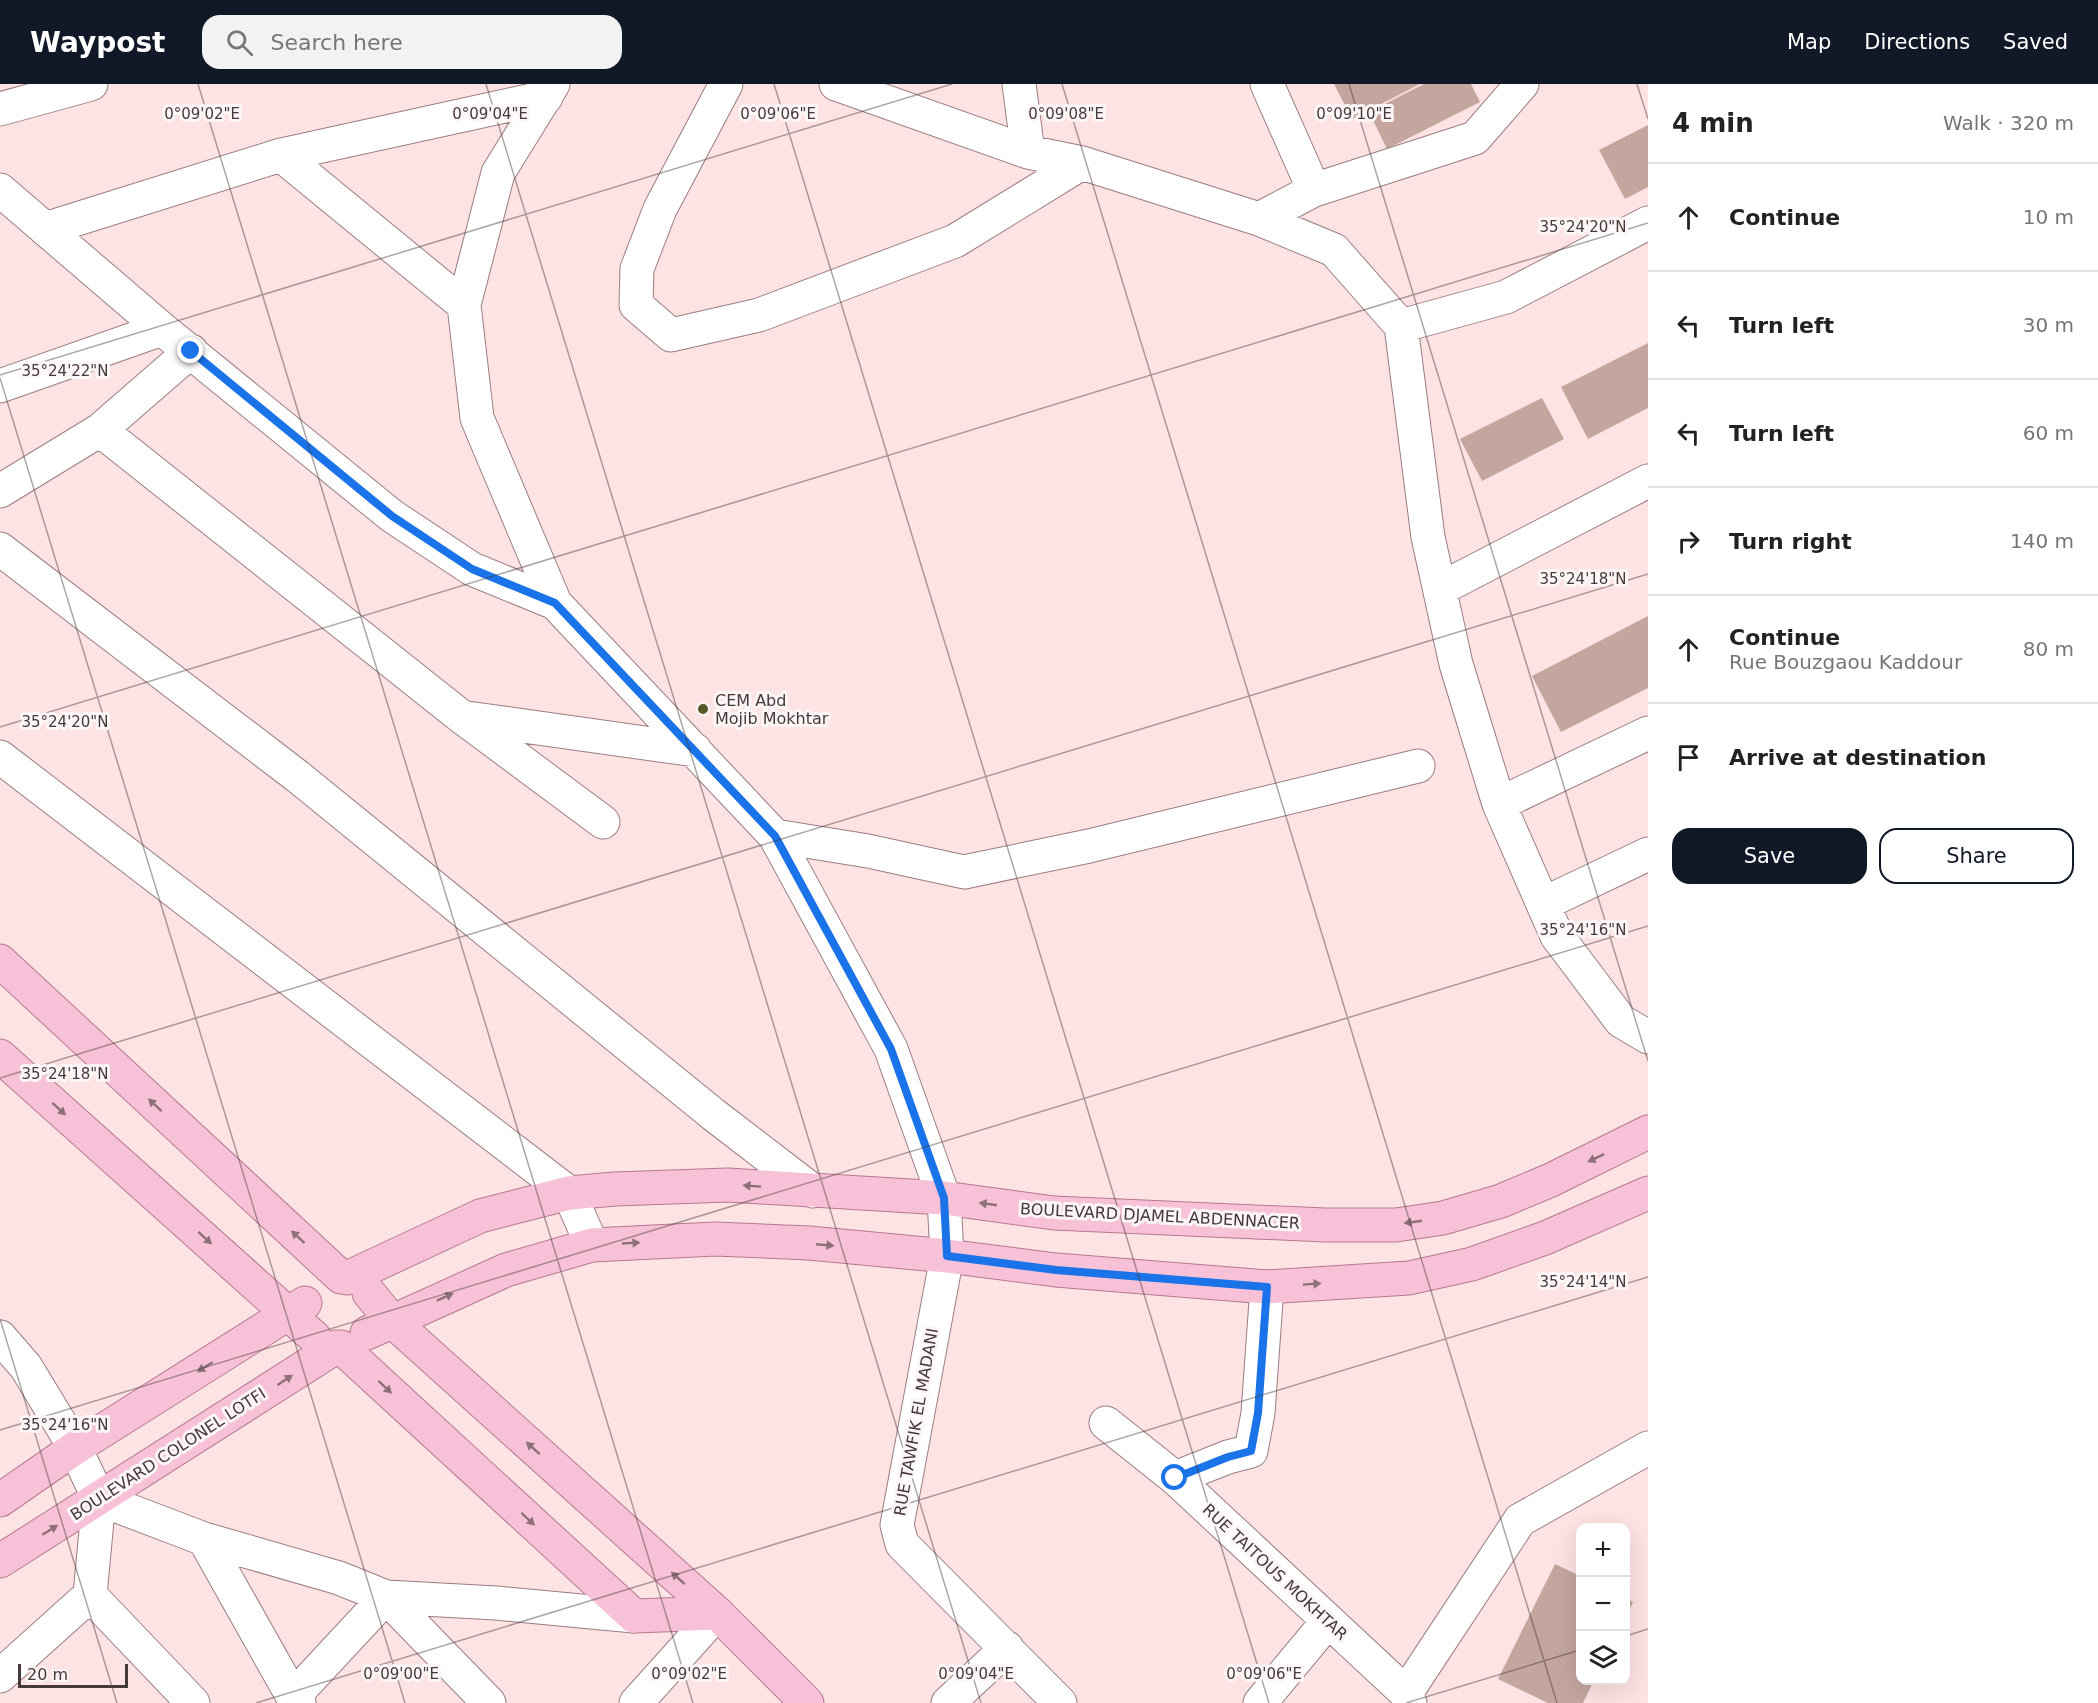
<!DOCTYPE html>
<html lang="en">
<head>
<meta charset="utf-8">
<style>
  :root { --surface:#fff; --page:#f2f2f2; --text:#222; --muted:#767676; --line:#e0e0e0; --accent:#111827 }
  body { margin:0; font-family:"DejaVu Sans",sans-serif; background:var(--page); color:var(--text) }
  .controls { position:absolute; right:18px; bottom:18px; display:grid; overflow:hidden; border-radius:12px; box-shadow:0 6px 24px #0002 }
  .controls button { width:54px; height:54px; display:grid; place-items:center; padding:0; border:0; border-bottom:2px solid var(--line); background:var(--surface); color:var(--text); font:30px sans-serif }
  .scale { position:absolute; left:18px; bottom:15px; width:110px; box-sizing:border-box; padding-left:6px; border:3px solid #46393a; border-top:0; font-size:16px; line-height:21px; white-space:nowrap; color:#46393a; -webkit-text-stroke:4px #fdf6f6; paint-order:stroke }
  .stop { position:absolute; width:18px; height:18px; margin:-14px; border:4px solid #1a73e8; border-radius:50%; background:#fff }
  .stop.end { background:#1a73e8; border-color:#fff; box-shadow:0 2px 6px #0008 }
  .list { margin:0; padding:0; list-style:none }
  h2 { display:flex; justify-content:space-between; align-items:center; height:78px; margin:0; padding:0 24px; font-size:26px }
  h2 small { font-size:20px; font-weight:400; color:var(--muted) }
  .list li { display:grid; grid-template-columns:39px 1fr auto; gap:18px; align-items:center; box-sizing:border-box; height:108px; padding:0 24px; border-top:2px solid var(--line) }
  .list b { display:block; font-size:22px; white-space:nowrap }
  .list p { margin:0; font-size:20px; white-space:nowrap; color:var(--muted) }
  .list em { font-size:20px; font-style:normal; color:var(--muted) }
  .actions { display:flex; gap:12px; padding:18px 24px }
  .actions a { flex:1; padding:14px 0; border:2px solid var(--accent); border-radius:18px; text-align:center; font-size:21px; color:var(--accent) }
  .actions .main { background:var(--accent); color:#fff }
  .icon { flex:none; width:33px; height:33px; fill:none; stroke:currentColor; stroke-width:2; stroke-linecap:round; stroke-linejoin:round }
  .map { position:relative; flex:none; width:1648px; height:1619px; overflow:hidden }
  header { display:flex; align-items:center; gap:36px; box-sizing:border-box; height:84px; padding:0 30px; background:var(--accent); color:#fff }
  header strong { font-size:28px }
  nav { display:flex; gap:33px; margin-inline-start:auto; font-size:21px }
  .search { width:420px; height:54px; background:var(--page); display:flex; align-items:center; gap:15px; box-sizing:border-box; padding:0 21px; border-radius:18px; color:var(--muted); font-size:22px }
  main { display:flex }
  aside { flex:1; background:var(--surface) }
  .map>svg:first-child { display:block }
</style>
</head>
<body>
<header>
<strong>Waypost</strong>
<div class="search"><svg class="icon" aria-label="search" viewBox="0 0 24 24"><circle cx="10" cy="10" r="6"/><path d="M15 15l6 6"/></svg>Search here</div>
<nav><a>Map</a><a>Directions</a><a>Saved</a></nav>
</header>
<main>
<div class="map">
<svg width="1648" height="1619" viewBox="0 0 1648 1619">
  <rect width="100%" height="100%" fill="#fee3e4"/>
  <path fill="#c4a69e" d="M1334,0H1420L1352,35Z
    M1424,0H1471L1480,18L1387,65L1369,28Z
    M1648,41V103L1625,115L1599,66Z
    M1648,259V324L1588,355L1561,303Z
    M1542,314L1564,355L1482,397L1460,355Z
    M1648,532V604L1561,648L1532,592Z
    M1555,1480L1580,1492V1596H1594L1583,1619H1548L1498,1595Z
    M1626,1514L1633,1518L1626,1534Z"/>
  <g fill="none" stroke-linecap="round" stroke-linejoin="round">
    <defs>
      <path id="minor" d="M553,0L498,89L464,221L477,334L555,519L775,752L891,965L944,1114L947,1172L897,1441L902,1460L1060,1619
        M726,0L660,125L637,185L636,221L671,251L759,231L955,157L1082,79
        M836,0L1028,68L1082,79L1259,135L1334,166L1401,242L1428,453L1456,580L1499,720L1557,852L1621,937L1648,953
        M1019,0L1028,68
        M1267,0L1314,106
        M0,25L91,0
        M281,71L464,221
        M0,106L162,245L392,432L472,485L555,519
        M1259,135L1314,106L1475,54L1522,0
        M45,145L281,71L546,13
        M1401,242L1506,213L1648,139
        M0,302L162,245
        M100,346L463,634L603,738
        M0,407L100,346L191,267
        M0,465L297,692L714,1031L813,1107
        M1440,505L1648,397
        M467,634L695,666
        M0,673L569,1109L592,1161
        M1499,720L1648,649
        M775,752L868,767L964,788L1089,762L1418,682
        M1543,820L1648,770
        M0,1253L26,1283L75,1364L99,1415L90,1511L0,1592
        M1106,1339L1175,1394L1406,1609L1410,1619
        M1175,1394L1228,1373L1251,1367L1258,1329L1267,1203
        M99,1415L204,1455L339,1494L386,1513L496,1519L634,1532
        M204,1455L293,1613L299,1619
        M90,1511L193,1619
        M1406,1609L1520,1436L1648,1364
        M293,1613L386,1513L489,1619
        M636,1619L717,1529
        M948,1619L1007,1564
        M1260,1619L1328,1537"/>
      <path id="major" d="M0,877L341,1193
        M0,972L314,1253
        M347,1194L480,1132L569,1109L615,1105L728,1101L944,1114L1054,1129L1325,1141H1396L1443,1134L1501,1117L1551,1096L1648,1048
        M367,1249L506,1186L592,1161L715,1155L809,1159L947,1172L1056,1186L1267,1203L1409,1194L1472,1180L1545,1154L1648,1109
        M341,1263L634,1532L717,1529L391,1236L369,1209
        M0,1416L75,1364L305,1219
        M0,1477L336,1263
        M717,1529L807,1619"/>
    </defs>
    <use href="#minor" stroke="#9b7d7f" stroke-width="35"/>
    <use href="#major" stroke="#b6788f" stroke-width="35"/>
    <use href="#minor" stroke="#fff" stroke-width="33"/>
    <use href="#major" stroke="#f7c2d7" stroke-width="33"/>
  </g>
  <defs><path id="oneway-solid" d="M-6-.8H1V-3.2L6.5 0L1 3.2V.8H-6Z" transform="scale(1.5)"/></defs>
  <g fill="#8d7079">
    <use href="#oneway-solid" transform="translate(155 1021) rotate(-137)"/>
    <use href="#oneway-solid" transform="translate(59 1025) rotate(42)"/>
    <use href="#oneway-solid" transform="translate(1596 1074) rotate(154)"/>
    <use href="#oneway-solid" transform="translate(752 1102) rotate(-176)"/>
    <use href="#oneway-solid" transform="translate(988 1120) rotate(-172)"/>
    <use href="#oneway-solid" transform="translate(1413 1138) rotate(172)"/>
    <use href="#oneway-solid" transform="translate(298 1153) rotate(-137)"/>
    <use href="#oneway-solid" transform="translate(205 1154) rotate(42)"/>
    <use href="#oneway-solid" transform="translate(631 1159) rotate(-3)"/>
    <use href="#oneway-solid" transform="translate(825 1161) rotate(5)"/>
    <use href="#oneway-solid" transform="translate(1312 1200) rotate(-4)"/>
    <use href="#oneway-solid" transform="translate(445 1213) rotate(-24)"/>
    <use href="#oneway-solid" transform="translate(205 1283) rotate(148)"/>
    <use href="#oneway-solid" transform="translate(285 1296) rotate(-33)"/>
    <use href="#oneway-solid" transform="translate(385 1303) rotate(43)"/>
    <use href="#oneway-solid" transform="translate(533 1364) rotate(-138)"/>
    <use href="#oneway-solid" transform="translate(528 1435) rotate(43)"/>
    <use href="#oneway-solid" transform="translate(50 1446) rotate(-32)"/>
    <use href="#oneway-solid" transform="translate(678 1494) rotate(-138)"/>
  </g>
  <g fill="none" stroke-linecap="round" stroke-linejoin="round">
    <path stroke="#1a73e8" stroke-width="8" d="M191,267L392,432L472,485L555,519L775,752L891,965L944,1114L947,1172L1056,1186L1267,1203L1258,1329L1251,1367L1228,1373L1175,1394"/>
  </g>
  <path fill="none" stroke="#46393a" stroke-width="1.5" stroke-opacity="0.45" d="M198,0L693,1619M486,0L981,1619M774,0L1269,1619M1062,0L1557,1619M1349,0L1648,977M1637,0L1648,35M0,291L952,0M0,294L405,1619M0,643L1648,139M0,994L1648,490M0,1235L117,1619M0,1346L1648,842M1626,1552L1648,1545M256,1619L1648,1193M1406,1619L1580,1566"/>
  <circle fill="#585b29" stroke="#fdf6f6" stroke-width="2" cx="703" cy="625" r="6"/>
  <g text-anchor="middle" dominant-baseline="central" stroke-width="6" stroke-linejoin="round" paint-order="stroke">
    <g font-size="16" fill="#46393a" stroke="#fdf6f6" text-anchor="start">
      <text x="715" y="616">CEM Abd<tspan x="715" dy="18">Mojib Mokhtar</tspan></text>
    </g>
    <g font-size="16" fill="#46393a" stroke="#fdf6f6">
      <text transform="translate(1160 1132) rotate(3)">BOULEVARD DJAMEL ABDENNACER</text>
      <text transform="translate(916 1338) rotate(-80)">RUE TAWFIK EL MADANI</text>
      <text transform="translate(168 1370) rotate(-33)">BOULEVARD COLONEL LOTFI</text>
      <text transform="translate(1275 1488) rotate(43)">RUE TAITOUS MOKHTAR</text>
    </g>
  </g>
  <g font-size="15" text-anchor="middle" fill="#46393a" stroke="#fdf6f6" stroke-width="6" stroke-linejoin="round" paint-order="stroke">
    <text x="202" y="35">0°09'02"E</text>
    <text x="490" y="35">0°09'04"E</text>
    <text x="778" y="35">0°09'06"E</text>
    <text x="1066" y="35">0°09'08"E</text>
    <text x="1354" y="35">0°09'10"E</text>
    <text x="1583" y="148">35°24'20"N</text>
    <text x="65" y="292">35°24'22"N</text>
    <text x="1583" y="500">35°24'18"N</text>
    <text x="65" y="643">35°24'20"N</text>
    <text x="1583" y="851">35°24'16"N</text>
    <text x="65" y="995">35°24'18"N</text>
    <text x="1583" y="1203">35°24'14"N</text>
    <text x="65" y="1346">35°24'16"N</text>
    <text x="401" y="1595">0°09'00"E</text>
    <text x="689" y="1595">0°09'02"E</text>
    <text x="976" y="1595">0°09'04"E</text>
    <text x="1264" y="1595">0°09'06"E</text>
  </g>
</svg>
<div class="controls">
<button>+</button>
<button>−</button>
<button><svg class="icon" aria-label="layers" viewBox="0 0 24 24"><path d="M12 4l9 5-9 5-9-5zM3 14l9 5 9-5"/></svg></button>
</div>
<div class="scale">20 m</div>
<div class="stop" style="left:1175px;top:1394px"></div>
<div class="stop end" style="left:191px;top:267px"></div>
</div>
<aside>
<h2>4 min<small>Walk · 320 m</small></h2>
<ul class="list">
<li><svg class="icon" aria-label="ahead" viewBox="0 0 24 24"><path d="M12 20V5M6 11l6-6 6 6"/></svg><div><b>Continue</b></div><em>10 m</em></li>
<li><svg class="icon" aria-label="left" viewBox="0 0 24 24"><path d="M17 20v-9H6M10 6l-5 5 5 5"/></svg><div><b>Turn left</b></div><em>30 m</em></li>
<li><svg class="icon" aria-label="left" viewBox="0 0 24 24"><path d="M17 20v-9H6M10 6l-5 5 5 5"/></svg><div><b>Turn left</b></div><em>60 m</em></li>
<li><svg class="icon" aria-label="right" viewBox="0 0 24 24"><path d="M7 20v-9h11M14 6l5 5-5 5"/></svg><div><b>Turn right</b></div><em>140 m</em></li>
<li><svg class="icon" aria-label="ahead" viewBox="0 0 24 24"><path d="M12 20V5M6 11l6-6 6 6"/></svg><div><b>Continue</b><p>Rue Bouzgaou Kaddour</p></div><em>80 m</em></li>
<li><svg class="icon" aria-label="arrive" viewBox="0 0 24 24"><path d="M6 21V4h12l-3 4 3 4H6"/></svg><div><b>Arrive at destination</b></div></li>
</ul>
<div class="actions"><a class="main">Save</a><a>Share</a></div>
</aside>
</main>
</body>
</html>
